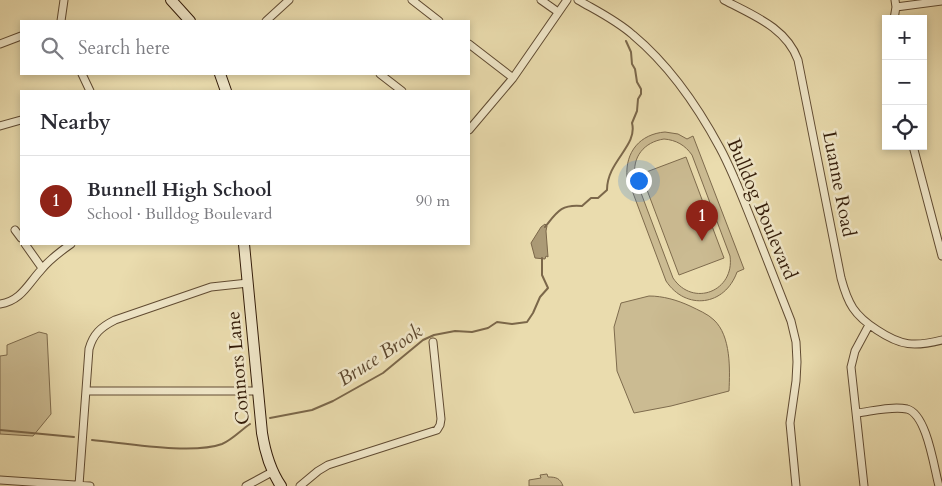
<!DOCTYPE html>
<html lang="en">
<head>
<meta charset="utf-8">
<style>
  :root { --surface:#fff; --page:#f7f7f7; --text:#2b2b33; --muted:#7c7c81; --line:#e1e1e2; --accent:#8f2418 }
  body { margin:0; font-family:Cardo,serif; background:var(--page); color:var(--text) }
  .controls { position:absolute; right:15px; top:15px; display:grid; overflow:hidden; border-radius:0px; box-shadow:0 2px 8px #0003 }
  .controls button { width:45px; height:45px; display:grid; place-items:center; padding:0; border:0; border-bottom:1px solid var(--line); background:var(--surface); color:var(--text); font:25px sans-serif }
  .you { position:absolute; left:638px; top:180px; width:18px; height:18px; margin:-12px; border:4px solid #fff; border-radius:50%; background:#1a73e8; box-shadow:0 0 0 8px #1a73e833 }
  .badge { display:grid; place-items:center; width:32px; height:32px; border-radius:50%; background:var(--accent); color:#fff; font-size:16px; font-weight:700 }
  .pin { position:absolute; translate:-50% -41px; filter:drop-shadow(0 1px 2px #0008) }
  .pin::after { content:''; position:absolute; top:26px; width:18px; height:15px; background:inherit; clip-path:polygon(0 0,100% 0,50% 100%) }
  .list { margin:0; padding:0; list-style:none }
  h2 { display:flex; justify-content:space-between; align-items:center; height:65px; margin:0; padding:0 20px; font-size:21px }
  h2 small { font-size:16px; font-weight:400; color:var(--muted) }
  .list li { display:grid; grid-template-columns:32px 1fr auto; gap:15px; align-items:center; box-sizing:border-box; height:90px; padding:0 20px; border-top:1px solid var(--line) }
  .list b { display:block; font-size:19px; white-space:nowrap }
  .list p { margin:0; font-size:16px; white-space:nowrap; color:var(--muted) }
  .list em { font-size:16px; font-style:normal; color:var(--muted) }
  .icon { flex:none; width:28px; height:28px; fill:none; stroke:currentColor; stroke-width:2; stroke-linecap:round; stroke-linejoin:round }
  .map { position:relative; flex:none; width:942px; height:486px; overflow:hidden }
  .search { position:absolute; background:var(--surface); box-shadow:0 2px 8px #0003; left:20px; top:20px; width:450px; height:55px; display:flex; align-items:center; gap:12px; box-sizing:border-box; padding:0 18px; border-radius:0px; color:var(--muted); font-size:19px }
  .panel { position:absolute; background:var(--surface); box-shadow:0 2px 8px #0003; left:20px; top:90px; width:450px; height:155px; border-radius:0px }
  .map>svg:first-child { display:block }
</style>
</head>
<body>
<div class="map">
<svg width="942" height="486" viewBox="0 0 942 486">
  <rect width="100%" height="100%" fill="#eadcae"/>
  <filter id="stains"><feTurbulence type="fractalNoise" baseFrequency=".004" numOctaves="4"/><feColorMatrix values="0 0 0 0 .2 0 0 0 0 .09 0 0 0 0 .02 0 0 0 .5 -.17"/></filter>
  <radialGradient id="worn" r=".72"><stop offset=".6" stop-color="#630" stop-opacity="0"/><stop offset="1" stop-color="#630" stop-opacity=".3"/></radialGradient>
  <path fill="#cbbb92" stroke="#7e6b4d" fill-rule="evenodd" d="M665,132L678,134L687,139L693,136L744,269L737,272C725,306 686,311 666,281L627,177C625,152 640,134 665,132ZM664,139C676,140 685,145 692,155L730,256C735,291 693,308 673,278L635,177C632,157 644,142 664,139Z
    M686,157L724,258L679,275L641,174Z
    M649,296C663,296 677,300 690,306C698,310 708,314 714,320C731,336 730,369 729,391L671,406L634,413L617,371L614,327L621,303Z
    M39,332L47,334L51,414L33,436L0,434V356L7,355V345Z
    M547,474L548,477C556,477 560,478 563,486H529V480L541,478L540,475Z"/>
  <path fill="#ab9a76" stroke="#7b674a" d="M545,224L547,226L546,231L548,257L546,256L545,259L535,258L531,243L541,227Z"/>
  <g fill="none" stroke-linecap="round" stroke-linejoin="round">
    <path stroke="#7b674a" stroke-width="2" d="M545,227C557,212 561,204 582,206L591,198H598L607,190C607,161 638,146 632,123L637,111L638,99L641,94V89L637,82L635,69L632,64L631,52L626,41
      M270,418L312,410L333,401L383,373L423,340L434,335L455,331L472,332L488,328L497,322L512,324L527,322L533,313L540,297L548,288L542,275V258
      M0,430L74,437
      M92,440C125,443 192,455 222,444C232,440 241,430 250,424"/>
    <defs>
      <path id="street" d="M412,0L439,21
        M541,0L558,12
        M578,0C597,11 616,20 633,35C669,65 698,107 720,148C734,174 744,202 755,229C767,259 779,290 791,321L796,342L797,362L796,381L790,423L796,486
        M724,0C752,15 786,27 798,60L841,278C848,304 854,315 877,330C901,346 914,347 942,340
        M896,7L942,1
        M894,19L896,7L895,0
        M61,21L64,0
        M266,21L289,0
        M0,44L21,36
        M469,44L513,78
        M82,74L90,91
        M380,74L402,91
        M0,126L21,120
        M469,130L513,78L567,0
        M913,146L942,256
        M15,230L21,238
        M25,244L42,268
        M0,304C21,301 28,284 41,270C49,260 61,251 71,244
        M86,391H258
        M857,413C873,411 892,406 907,409C927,414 934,468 939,486
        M0,480L90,486
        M79,485L89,349C93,334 101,327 115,320L211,287L248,283
        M246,486L272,472
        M300,486L318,471L328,465L437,430L440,425L441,419L433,342
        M864,486L851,367L855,351L869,325"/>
      <path id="secondary" d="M171,0L190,21
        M220,74L226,91
        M244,244L262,433C265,452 270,470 281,486"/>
    </defs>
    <use href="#street" stroke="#604b32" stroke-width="9"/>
    <use href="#secondary" stroke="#321b08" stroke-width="12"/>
    <use href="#street" stroke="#f1e8ca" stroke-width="7"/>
    <use href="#secondary" stroke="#f1e8ca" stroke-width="10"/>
  </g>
  <g text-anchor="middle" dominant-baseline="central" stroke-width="5" stroke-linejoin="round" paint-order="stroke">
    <g font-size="19" fill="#321b08" stroke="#f1e8ca">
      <text transform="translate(839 184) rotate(79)">Luanne Road</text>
      <text transform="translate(762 209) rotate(67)">Bulldog Boulevard</text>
      <text transform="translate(238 368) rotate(-95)">Connors Lane</text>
    </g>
    <g font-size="20" font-style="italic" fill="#5c472e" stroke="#f1e8ca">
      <text transform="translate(380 355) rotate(-33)">Bruce Brook</text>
    </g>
  </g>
  <rect width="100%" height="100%" filter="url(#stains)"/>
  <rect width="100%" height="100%" fill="url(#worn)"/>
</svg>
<div class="controls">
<button>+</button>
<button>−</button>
<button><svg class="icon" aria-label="locate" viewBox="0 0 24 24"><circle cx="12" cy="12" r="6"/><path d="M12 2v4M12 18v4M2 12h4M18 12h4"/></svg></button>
</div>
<div class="you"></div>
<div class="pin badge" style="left:702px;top:241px">1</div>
<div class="search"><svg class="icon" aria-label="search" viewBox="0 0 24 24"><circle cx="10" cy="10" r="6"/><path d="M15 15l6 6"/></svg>Search here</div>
<section class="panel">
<h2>Nearby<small></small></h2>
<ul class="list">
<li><span class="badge">1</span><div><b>Bunnell High School</b><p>School · Bulldog Boulevard</p></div><em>90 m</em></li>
</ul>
</section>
</div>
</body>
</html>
